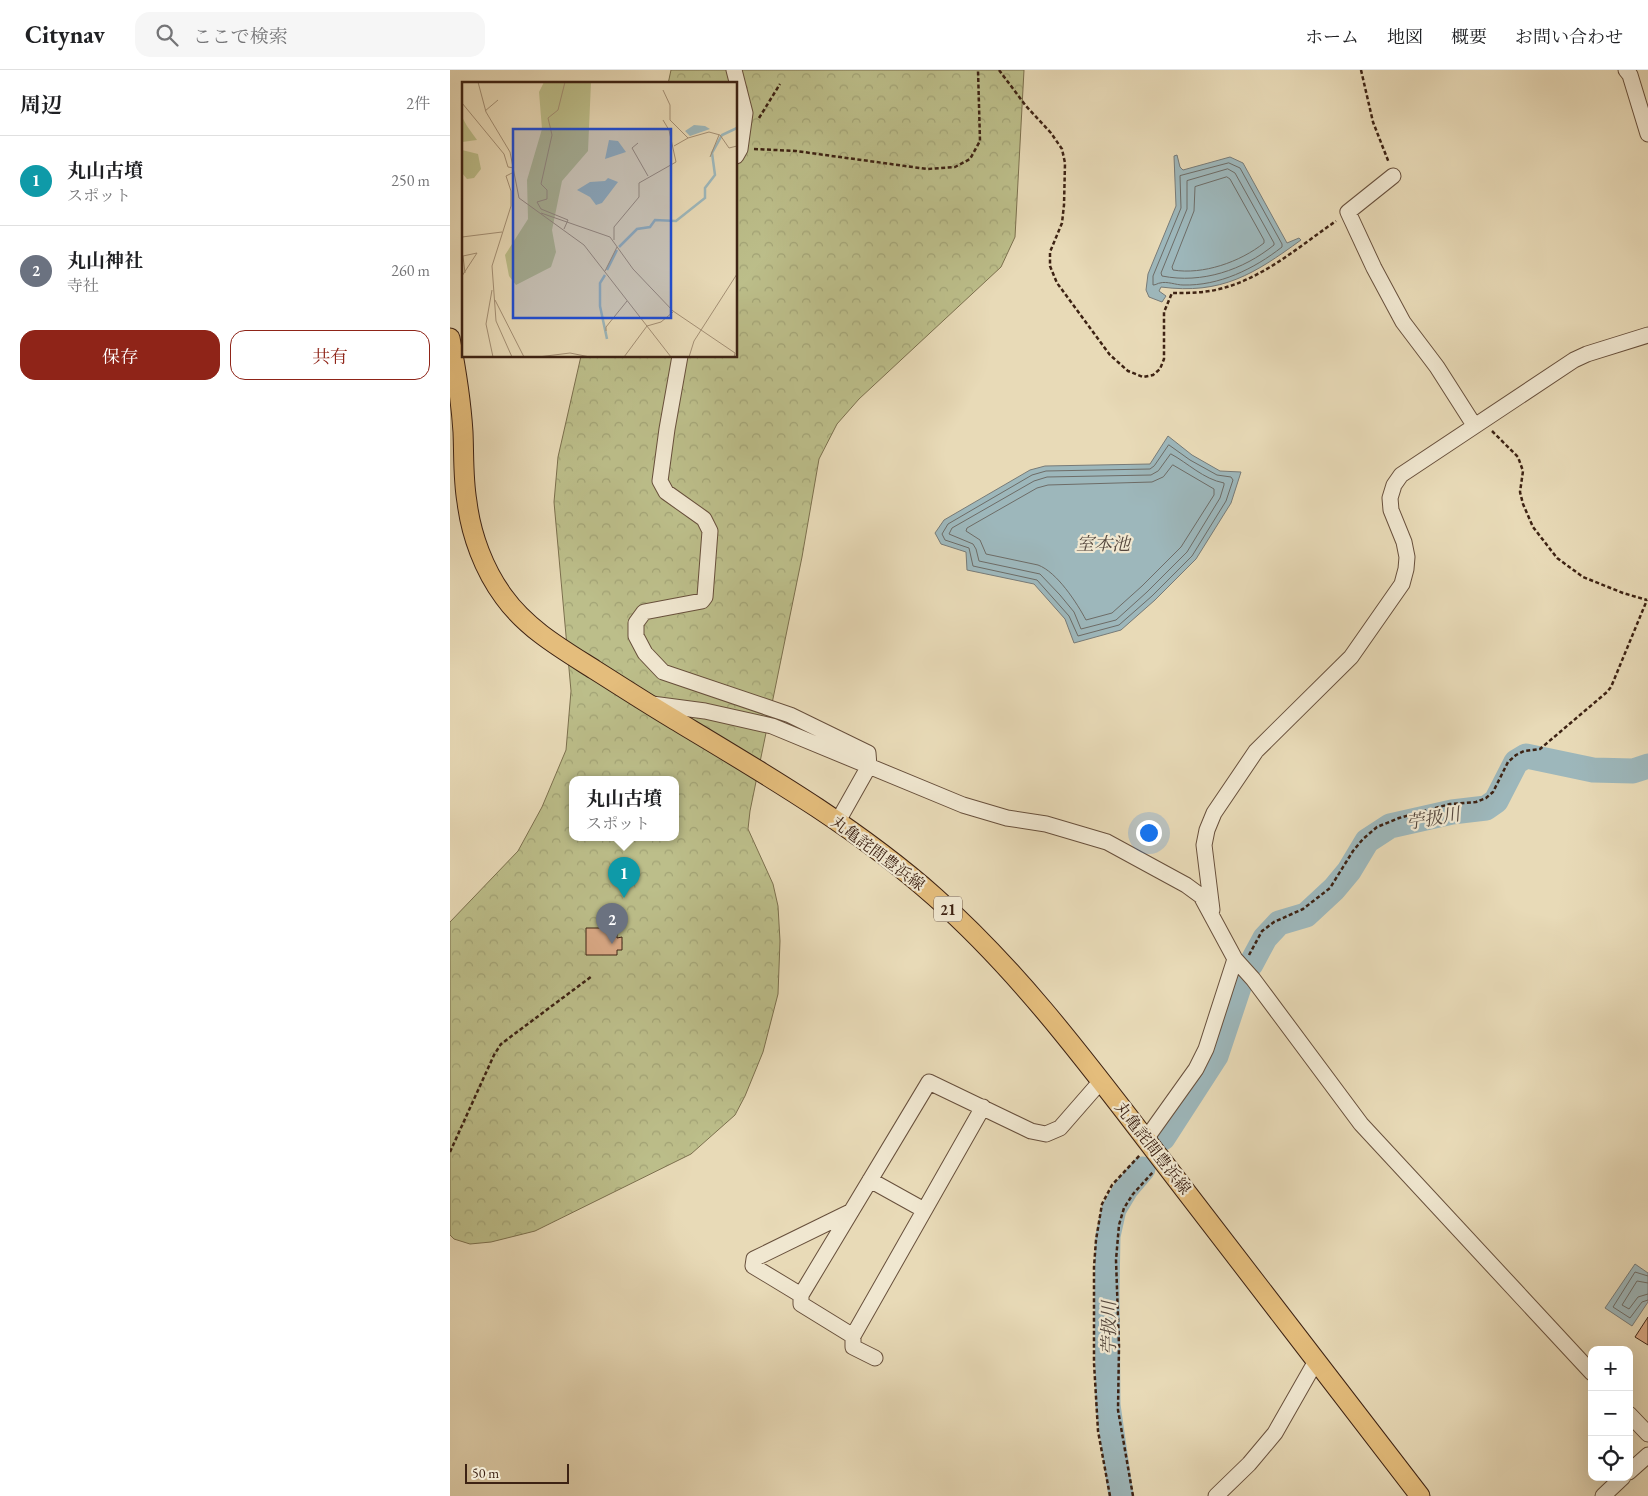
<!DOCTYPE html>
<html lang="ja">
<head>
<meta charset="utf-8">
<style>
  :root { --surface:#fff; --page:#f6f6f6; --text:#202124; --muted:#757577; --line:#e0e0e0; --accent:#8f2418 }
  body { margin:0; font-family:"EB Garamond","Noto Serif JP",serif; background:var(--page); color:var(--text) }
  .controls { position:absolute; right:15px; bottom:15px; display:grid; overflow:hidden; border-radius:10px; box-shadow:0 5px 20px #0002 }
  .controls button { width:45px; height:45px; display:grid; place-items:center; padding:0; border:0; border-bottom:1px solid var(--line); background:var(--surface); color:var(--text); font:25px sans-serif }
  .scale { position:absolute; left:15px; bottom:12px; width:104px; box-sizing:border-box; padding-left:5px; border:2px solid #3d2213; border-top:0; font-size:14px; line-height:18px; white-space:nowrap; color:#3d2213; -webkit-text-stroke:4px #f0e7d0; paint-order:stroke }
  .you { position:absolute; left:698px; top:762px; width:18px; height:18px; margin:-12px; border:4px solid #fff; border-radius:50%; background:#1a73e8; box-shadow:0 0 0 8px #1a73e833 }
  .badge { display:grid; place-items:center; width:32px; height:32px; border-radius:50%; background:var(--accent); color:#fff; font-size:16px; font-weight:700 }
  .pin { position:absolute; translate:-50% -41px; filter:drop-shadow(0 1px 2px #0008) }
  .pin::after { content:''; position:absolute; top:26px; width:18px; height:15px; background:inherit; clip-path:polygon(0 0,100% 0,50% 100%) }
  .popup { position:absolute; left:119px; top:706px; width:110px; height:65px; box-sizing:border-box; display:grid; place-content:center; border-radius:10px; background:var(--surface); filter:drop-shadow(0 1px 4px #0005); font-size:16px; white-space:nowrap; color:var(--muted) }
  .popup b { font-size:19px; color:var(--text) }
  .popup::after { content:''; position:absolute; left:50%; top:100%; margin-left:-10px; border:10px solid transparent; border-top-color:var(--surface) }
  .list { margin:0; padding:0; list-style:none }
  h2 { display:flex; justify-content:space-between; align-items:center; height:65px; margin:0; padding:0 20px; font-size:21px }
  h2 small { font-size:16px; font-weight:400; color:var(--muted) }
  .list li { display:grid; grid-template-columns:32px 1fr auto; gap:15px; align-items:center; box-sizing:border-box; height:90px; padding:0 20px; border-top:1px solid var(--line) }
  .list b { display:block; font-size:19px; white-space:nowrap }
  .list p { margin:0; font-size:16px; white-space:nowrap; color:var(--muted) }
  .list em { font-size:16px; font-style:normal; color:var(--muted) }
  .actions { display:flex; gap:10px; padding:15px 20px }
  .actions a { flex:1; padding:11px 0; border:1px solid var(--accent); border-radius:15px; text-align:center; font-size:18px; color:var(--accent) }
  .actions .main { background:var(--accent); color:#fff }
  .icon { flex:none; width:28px; height:28px; fill:none; stroke:currentColor; stroke-width:2; stroke-linecap:round; stroke-linejoin:round }
  .map { position:relative; flex:none; width:1198px; height:1426px; overflow:hidden }
  header { display:flex; align-items:center; gap:30px; box-sizing:border-box; height:70px; padding:0 25px; background:var(--surface); border-bottom:1px solid var(--line) }
  header strong { font-size:24px }
  nav { display:flex; gap:28px; margin-inline-start:auto; font-size:18px }
  .search { width:350px; height:45px; background:var(--page); display:flex; align-items:center; gap:12px; box-sizing:border-box; padding:0 18px; border-radius:15px; color:var(--muted); font-size:19px }
  main { display:flex }
  aside { flex:1; background:var(--surface) }
  .map>svg:first-child { display:block }
</style>
</head>
<body>
<header>
<strong>Citynav</strong>
<div class="search"><svg class="icon" aria-label="search" viewBox="0 0 24 24"><circle cx="10" cy="10" r="6"/><path d="M15 15l6 6"/></svg>ここで検索</div>
<nav><a>ホーム</a><a>地図</a><a>概要</a><a>お問い合わせ</a></nav>
</header>
<main>
<aside>
<h2>周辺<small>2件</small></h2>
<ul class="list">
<li><span class="badge" style="background:#0f9aa8">1</span><div><b>丸山古墳</b><p>スポット</p></div><em>250 m</em></li>
<li><span class="badge" style="background:#6b7280">2</span><div><b>丸山神社</b><p>寺社</p></div><em>260 m</em></li>
</ul>
<div class="actions"><a class="main">保存</a><a>共有</a></div>
</aside>
<div class="map">
<svg width="1198" height="1426" viewBox="0 0 1198 1426">
  <defs>
    <pattern id="forest-crowns" width="20" height="18" patternUnits="userSpaceOnUse" patternTransform="scale(1.25)"><rect width="20" height="18" fill="#bcbe8a"/><path d="M2 6a3 3 0 1 1 6 0M12 15a3 3 0 1 1 6 0" fill="none" stroke="#a2a376"/></pattern>
  </defs>
  <rect width="100%" height="100%" fill="#e8dab7"/>
  <filter id="stains"><feTurbulence type="fractalNoise" baseFrequency=".004" numOctaves="4"/><feColorMatrix values="0 0 0 0 .2 0 0 0 0 .09 0 0 0 0 .02 0 0 0 .5 -.17"/></filter>
  <radialGradient id="worn" r=".72"><stop offset=".6" stop-color="#630" stop-opacity="0"/><stop offset="1" stop-color="#630" stop-opacity=".3"/></radialGradient>
  <path fill="url(#forest-crowns)" stroke="#7c704e" fill-rule="evenodd" d="M221,0H574L565,167L551,197L409,329L387,354L369,389L352,487L300,741L298,759L323,814L328,836L330,871L328,924L313,982L295,1026L285,1045L241,1084L85,1161L41,1172L20,1174L4,1169L0,1165V852L68,781L92,737L116,680L121,621L104,432L108,387L131,286H286V14H218ZM123,709H225V767H123Z"/>
  <path fill="#9db7bb" stroke="#777b78" d="M727,85L730,97L733,100L780,87L793,93L837,173L849,168L851,170C804,204 772,225 711,217L709,221L716,226L712,232L699,227L696,220L698,204L726,136L724,86Z
    M718,366L742,385L770,401L791,402L781,433L746,489L705,530L671,560L624,573L615,549L584,514L517,500L516,482L491,474L485,463L494,450L580,400L595,396L700,394Z
    M1185,1194L1198,1203V1232L1182,1256L1155,1238Z"/>
  <g fill="none" stroke-linecap="round" stroke-linejoin="round">
    <path stroke="#6d6c67" stroke-width="1" d="M779,93L790,98L832,174V177C804,199 769,216 733,215C726,215 717,211 710,213C708,213 706,215 703,215V206L731,138L730,106Z
      M778,99L785,103L824,173V175C793,200 752,214 712,206L711,203L737,139V111Z
      M777,107L780,109L814,170V173C790,192 753,205 723,200L722,197L744,141L745,117Z
      M719,375L740,390L767,405L781,407L783,410L776,431L742,486L702,526L669,555L628,566L619,546L587,510L523,496L519,478L495,470L492,464L498,454L582,405L596,401L700,399L704,396Z
      M721,384C738,393 753,409 774,413V415L770,428L737,482L697,522L666,550L631,559L624,542L610,525L590,504L529,491L526,479L523,474L499,464L502,458L584,411L597,407L701,405L708,401Z
      M723,395L764,419V425L731,477L692,516L662,543L636,550C627,533 607,502 588,495L536,484L530,470L516,461L517,458L587,418L598,415L702,412L713,407Z
      M1198,1206L1185,1202L1163,1237L1180,1248L1192,1232L1198,1230
      M1198,1213L1187,1211L1172,1235L1179,1239L1188,1227L1198,1224"/>
    <path stroke="#9db7bb" stroke-width="25" d="M801,894L815,868L829,853L856,845L884,819L899,801L917,771L940,756L1002,742L1036,738L1046,731L1066,692L1076,686L1143,700L1183,701L1198,696
      M713,1068L766,986L790,914
      M671,1426L658,1335L657,1222L658,1166L664,1139L676,1119L693,1099"/>
  </g>
  <path fill="#dbaa87" stroke="#3d2213" d="M156,852H167V868L172,867V880H167V885H136V858H156Z
    M1198,1247V1275L1185,1267Z"/>
  <g fill="none" stroke-linecap="round" stroke-linejoin="round">
    <defs>
      <path id="minor" d="M284,0L295,43L290,79L286,86
        M1176,0L1180,5L1198,64
        M943,106L898,142L924,198L953,252L987,297L1024,355
        M230,286L217,359L210,411L216,422L254,449L260,461L255,527L252,531L194,542L186,553V566L195,583L213,602L340,645L418,683L419,696L388,751
        M202,634L255,641L322,656L513,735L557,748L596,754L657,772L736,815L751,826L785,889L803,909L911,1054L1142,1303
        M762,840L754,775L757,760L764,743L806,681L901,587L952,514L956,499L957,487L954,472L941,440L940,428L944,415L951,405L1124,290L1137,284L1198,265
        M696,1069L746,999L756,979L785,889
        M420,1110L474,1140
        M351,1225L303,1196L304,1189L400,1142
        M403,1266L533,1037
        M425,1288L403,1277V1266L351,1234V1225L479,1012L581,1061L596,1064L610,1058L651,1011
        M1179,1344L1198,1364
        M1179,1402L1198,1385
        M766,1426L799,1394L825,1363L866,1291
        M1153,1426L1173,1407"/>
      <path id="major" d="M0,268C6,299 11,330 13,362C14,385 13,409 17,432C21,465 34,500 54,527C77,559 112,579 145,600C172,617 198,634 225,650C315,704 406,757 485,827C571,903 641,998 711,1089C798,1201 883,1314 970,1426"/>
    </defs>
    <use href="#minor" stroke="#68503c" stroke-width="17"/>
    <use href="#major" stroke="#3d2213" stroke-width="21"/>
    <path stroke="#3d2213" stroke-width="2.5" stroke-dasharray="4 2.5" stroke-linecap="butt" d="M549,0L576,36L601,63L612,79L615,93L614,135L612,153L600,182V196L607,213L660,285L678,301L693,307L703,305L710,299L714,289V242L722,223C734,223 747,223 760,221C808,213 847,178 886,151
      M911,0L923,52L939,93
      M309,48L330,14
      M304,79L346,81L477,99L505,97L520,89L530,71L528,0
      M1042,361L1068,387L1073,401L1070,422L1073,434L1083,457L1107,488L1133,507L1173,523L1197,530
      M799,885L812,861L824,852L853,839L880,818L903,781L913,769L927,757L949,748L1000,734L1026,732L1036,728L1043,722L1058,692L1066,685L1074,681L1090,679L1157,622L1161,617L1197,530
      M0,1082L44,985L51,974L142,906
      M660,1426L648,1361L644,1293V1197L646,1170L652,1134L662,1115L690,1085
      M683,1426L668,1340L669,1276L666,1190L669,1155L674,1138L683,1124L703,1102"/>
    <use href="#minor" stroke="#f0e7d0" stroke-width="15"/>
    <use href="#major" stroke="#e4bd7c" stroke-width="19"/>
  </g>
  <g text-anchor="middle" dominant-baseline="central" stroke-width="4.5" stroke-linejoin="round" paint-order="stroke">
    <rect fill="#f0e7d0" stroke="#735d4c" stroke-width="1" x="484" y="826.5" width="28" height="25" rx="4"/>
    <g font-size="15" font-weight="bold" fill="#3d2213">
      <text x="498" y="839">21</text>
    </g>
    <g font-size="16" fill="#3d2213" stroke="#f0e7d0">
      <text transform="translate(428 783) rotate(37)">丸亀詫間豊浜線</text>
      <text transform="translate(703 1078) rotate(52)">丸亀詫間豊浜線</text>
    </g>
    <g font-size="18" font-style="italic" fill="#55473d" stroke="#f0e7d0">
      <text x="653" y="473">室本池</text>
      <text transform="translate(983 748) rotate(-10)">苧扱川</text>
      <text transform="translate(658 1258) rotate(-90)">苧扱川</text>
    </g>
  </g>
  <g transform="translate(12 12)">
    <rect width="275" height="275" fill="#e8dab7"/>
    <path d="M82,0H129L126,69L100,99L90,148L94,170L89,185L54,203L47,194L43,173L66,137L65,98L80,47L77,10ZM0,35L5,44L15,58L0,60ZM0,68L16,72L19,87L12,96L5,97L0,91Z" fill="#bcbe8a"/>
    <path d="M232,43L243,44L248,47L228,54L223,49ZM147,58L156,59L164,70L143,77ZM146,96L156,100L140,121L134,123L128,115L115,108L128,100L143,99Z" fill="#9db7bb"/>
    <path fill="none" stroke="#9db7bb" stroke-width="2.5" d="M157,165L175,147L188,145L193,138L214,139L243,116V106L253,93L250,71L260,53L275,46M145,188L155,168M143,193L138,201V224L145,257"/>
    <path fill="none" stroke="#a49075" stroke-width="1" d="M16,0L24,30L48,70L57,116L122,163L209,275M201,8L208,23V38L226,56M0,21L42,72L46,85L52,86M23,29L36,18M176,61L170,66L186,94M212,64L226,56L247,50L258,53L267,66L275,64M248,75L257,53M79,131L148,155L171,187L211,229L273,271L272,275M102,147L106,138L79,127L75,120L85,117V108L79,102L90,53L86,36L96,28L103,0M0,155L40,150M152,158V145L177,115V101L214,80L207,48L201,38M143,189L155,165M3,191L1,174L15,171M0,194L15,171M30,208L24,242L31,275M33,218L62,275M144,249V245L165,219M50,275L34,239L30,184L49,124V109L44,94L52,90M76,275L108,271L128,275M162,275L185,244L199,240L211,230M227,275L232,259L275,192"/>
    <path fill="#1d4ed8" fill-opacity="0.15" stroke="#1d4ed8" stroke-width="2.5" d="M51,47H209V236H51Z"/>
    <rect width="275" height="275" fill="none" stroke="#3d2213" stroke-width="2.5"/>
  </g>
  <rect width="100%" height="100%" filter="url(#stains)"/>
  <rect width="100%" height="100%" fill="url(#worn)"/>
</svg>
<div class="controls">
<button>+</button>
<button>−</button>
<button><svg class="icon" aria-label="locate" viewBox="0 0 24 24"><circle cx="12" cy="12" r="6"/><path d="M12 2v4M12 18v4M2 12h4M18 12h4"/></svg></button>
</div>
<div class="scale">50 m</div>
<div class="you"></div>
<div class="pin badge" style="left:174px;top:828px;background:#0f9aa8">1</div>
<div class="popup"><b>丸山古墳</b>スポット</div>
<div class="pin badge" style="left:162px;top:874px;background:#6b7280">2</div>
</div>
</main>
</body>
</html>
